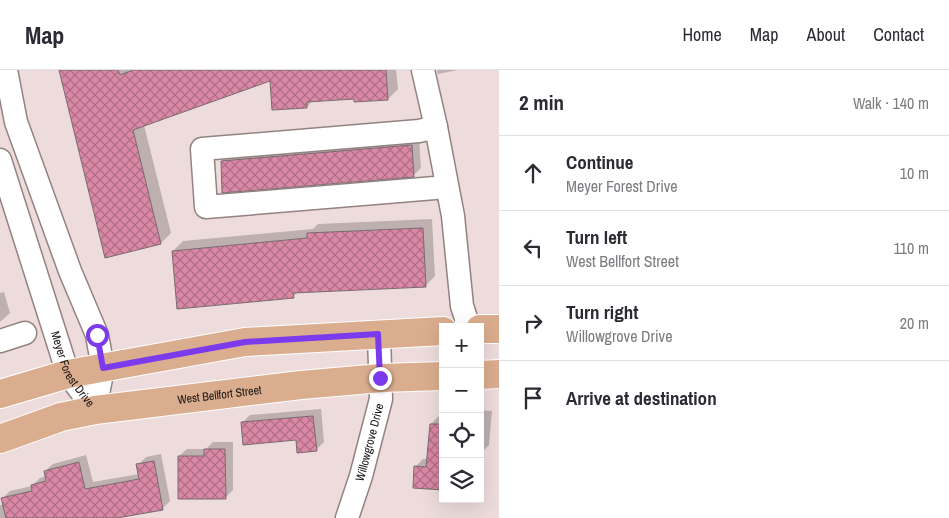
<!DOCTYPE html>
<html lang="en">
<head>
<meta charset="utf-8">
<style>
  :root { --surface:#fff; --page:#f2f2f3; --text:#2b2b33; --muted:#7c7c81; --line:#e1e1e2 }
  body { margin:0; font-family:"Archivo Narrow",sans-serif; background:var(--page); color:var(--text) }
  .controls { position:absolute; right:15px; bottom:15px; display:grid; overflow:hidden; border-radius:0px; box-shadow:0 5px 20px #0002 }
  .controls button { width:45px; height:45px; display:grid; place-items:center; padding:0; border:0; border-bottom:1px solid var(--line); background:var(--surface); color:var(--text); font:25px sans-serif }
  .stop { position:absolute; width:15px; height:15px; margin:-11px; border:4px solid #7c3aed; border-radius:50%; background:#fff }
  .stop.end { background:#7c3aed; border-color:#fff; box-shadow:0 1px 5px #0008 }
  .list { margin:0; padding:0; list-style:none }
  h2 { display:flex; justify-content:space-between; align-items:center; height:65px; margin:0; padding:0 20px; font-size:21px }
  h2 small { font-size:16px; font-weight:400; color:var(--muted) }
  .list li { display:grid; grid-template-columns:32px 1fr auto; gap:15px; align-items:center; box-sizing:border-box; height:75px; padding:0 20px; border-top:1px solid var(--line) }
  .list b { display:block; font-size:19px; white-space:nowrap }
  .list p { margin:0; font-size:16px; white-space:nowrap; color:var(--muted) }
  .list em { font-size:16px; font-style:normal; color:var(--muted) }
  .icon { flex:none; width:28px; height:28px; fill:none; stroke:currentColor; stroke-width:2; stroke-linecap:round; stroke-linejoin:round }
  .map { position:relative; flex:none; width:499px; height:448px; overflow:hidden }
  header { display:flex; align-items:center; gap:30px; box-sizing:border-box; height:70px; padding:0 25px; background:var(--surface); border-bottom:1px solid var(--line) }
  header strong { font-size:24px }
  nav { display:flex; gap:28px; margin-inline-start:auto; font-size:18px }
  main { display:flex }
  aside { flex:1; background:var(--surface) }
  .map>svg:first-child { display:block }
</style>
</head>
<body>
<header>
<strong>Map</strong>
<nav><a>Home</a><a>Map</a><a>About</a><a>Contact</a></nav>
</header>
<main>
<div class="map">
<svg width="499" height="448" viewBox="0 0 499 448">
  <defs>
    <pattern id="building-cross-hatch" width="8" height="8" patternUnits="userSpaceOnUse" patternTransform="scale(1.25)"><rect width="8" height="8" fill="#da88a6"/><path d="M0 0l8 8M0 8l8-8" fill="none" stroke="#b06e86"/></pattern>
  </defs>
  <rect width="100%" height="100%" fill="#eddcdb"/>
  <path fill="#0003" d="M60,0H396L398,19L388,29L355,28L313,30L307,37L271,10L144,55L171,163L161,173Z
    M437,0H458L438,4Z
    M419,68L421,98L414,105L222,91L230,83Z
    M432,149L435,206L425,216L299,221L293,227L173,181L183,171L313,159L318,154Z
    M4,222L10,243L0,252V223Z
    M321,339L324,372L316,380L297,369L242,353L250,345Z
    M480,340L492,341L489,375L481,383Z
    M439,346L443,347V419L415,397L423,389H428L431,354Z
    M213,372H233V420L225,428L179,386L187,379H206Z
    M161,384L170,431L162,439L110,448H0V435H4L2,429L10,421L32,416L40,408L46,406L45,401L53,394L86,385L93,412L139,404L138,395L146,387Z"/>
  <path fill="url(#building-cross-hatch)" stroke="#796b70" d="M59,0H118L120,5L133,0H386L388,30L354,32V29L307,32V38L272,40L270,11L133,60L161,174L105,188Z
    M412,75L414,107L222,123L221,91Z
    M423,158L426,217L293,223L294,228L177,239L172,181L307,168V163Z
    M313,346L317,381L297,383L296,370L243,375L241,352Z
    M430,354H443V420L413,418L414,396L426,397Z
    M204,379H225L226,429H178V386H204Z
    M154,391L163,440L117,448H6L1,428L32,421L31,415L46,411L44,401L79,392L85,419L139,409L136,394Z"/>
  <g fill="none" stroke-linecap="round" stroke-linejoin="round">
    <defs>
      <g id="minor">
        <path d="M6,0L16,52L70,201L97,265L103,298L95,340"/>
        <path d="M423,0L436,57L453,146L462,236L466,248V257"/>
        <path d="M436,57L419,61L202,79L206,137L447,117"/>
        <path id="s1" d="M0,90L68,304L95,340"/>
        <path d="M0,271L25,263"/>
        <path id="s2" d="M347,448L361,406L381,329L379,265"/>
      </g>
      <g id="major">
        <path d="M480,259H499"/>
        <path d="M480,305L499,304"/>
        <path d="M0,324L68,304L245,272L443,261"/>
        <path id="s3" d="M0,369L61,347L95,340L301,315L381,308L443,306"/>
      </g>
    </defs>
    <use href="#minor" stroke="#928381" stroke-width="25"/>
    <use href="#major" stroke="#fff" stroke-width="30"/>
    <use href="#minor" stroke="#fff" stroke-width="22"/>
    <use href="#major" stroke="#dbad8f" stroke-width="28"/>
  </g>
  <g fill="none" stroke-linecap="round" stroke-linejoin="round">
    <path stroke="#7c3aed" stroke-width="6" d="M97,265L103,298L245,272L378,264L380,308"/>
  </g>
  <g text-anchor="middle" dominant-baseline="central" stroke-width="4" stroke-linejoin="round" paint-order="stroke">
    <g font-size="12" fill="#1a1514" stroke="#eddcdb">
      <text stroke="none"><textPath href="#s1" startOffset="222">Meyer Forest Drive</textPath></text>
      <text stroke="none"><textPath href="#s3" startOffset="225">West Bellfort Street</textPath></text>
      <text stroke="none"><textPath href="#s2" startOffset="79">Willowgrove Drive</textPath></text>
    </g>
  </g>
</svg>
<div class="controls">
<button>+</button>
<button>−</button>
<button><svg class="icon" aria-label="locate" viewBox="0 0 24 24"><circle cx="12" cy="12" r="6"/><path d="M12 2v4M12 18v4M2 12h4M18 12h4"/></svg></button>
<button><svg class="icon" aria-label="layers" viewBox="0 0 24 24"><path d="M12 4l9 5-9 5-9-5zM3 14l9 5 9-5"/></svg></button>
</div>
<div class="stop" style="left:97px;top:265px"></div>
<div class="stop end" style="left:380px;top:308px"></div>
</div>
<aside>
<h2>2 min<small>Walk · 140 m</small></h2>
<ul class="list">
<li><svg class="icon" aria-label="ahead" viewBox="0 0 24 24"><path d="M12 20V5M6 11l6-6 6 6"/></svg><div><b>Continue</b><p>Meyer Forest Drive</p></div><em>10 m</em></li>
<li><svg class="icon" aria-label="left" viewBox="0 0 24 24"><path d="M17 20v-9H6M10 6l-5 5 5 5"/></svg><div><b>Turn left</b><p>West Bellfort Street</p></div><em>110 m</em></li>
<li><svg class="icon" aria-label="right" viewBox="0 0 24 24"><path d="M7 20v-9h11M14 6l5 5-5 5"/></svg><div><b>Turn right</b><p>Willowgrove Drive</p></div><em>20 m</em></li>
<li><svg class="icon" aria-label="arrive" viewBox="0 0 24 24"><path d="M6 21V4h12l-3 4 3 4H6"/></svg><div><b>Arrive at destination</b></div></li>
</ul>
</aside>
</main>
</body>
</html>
